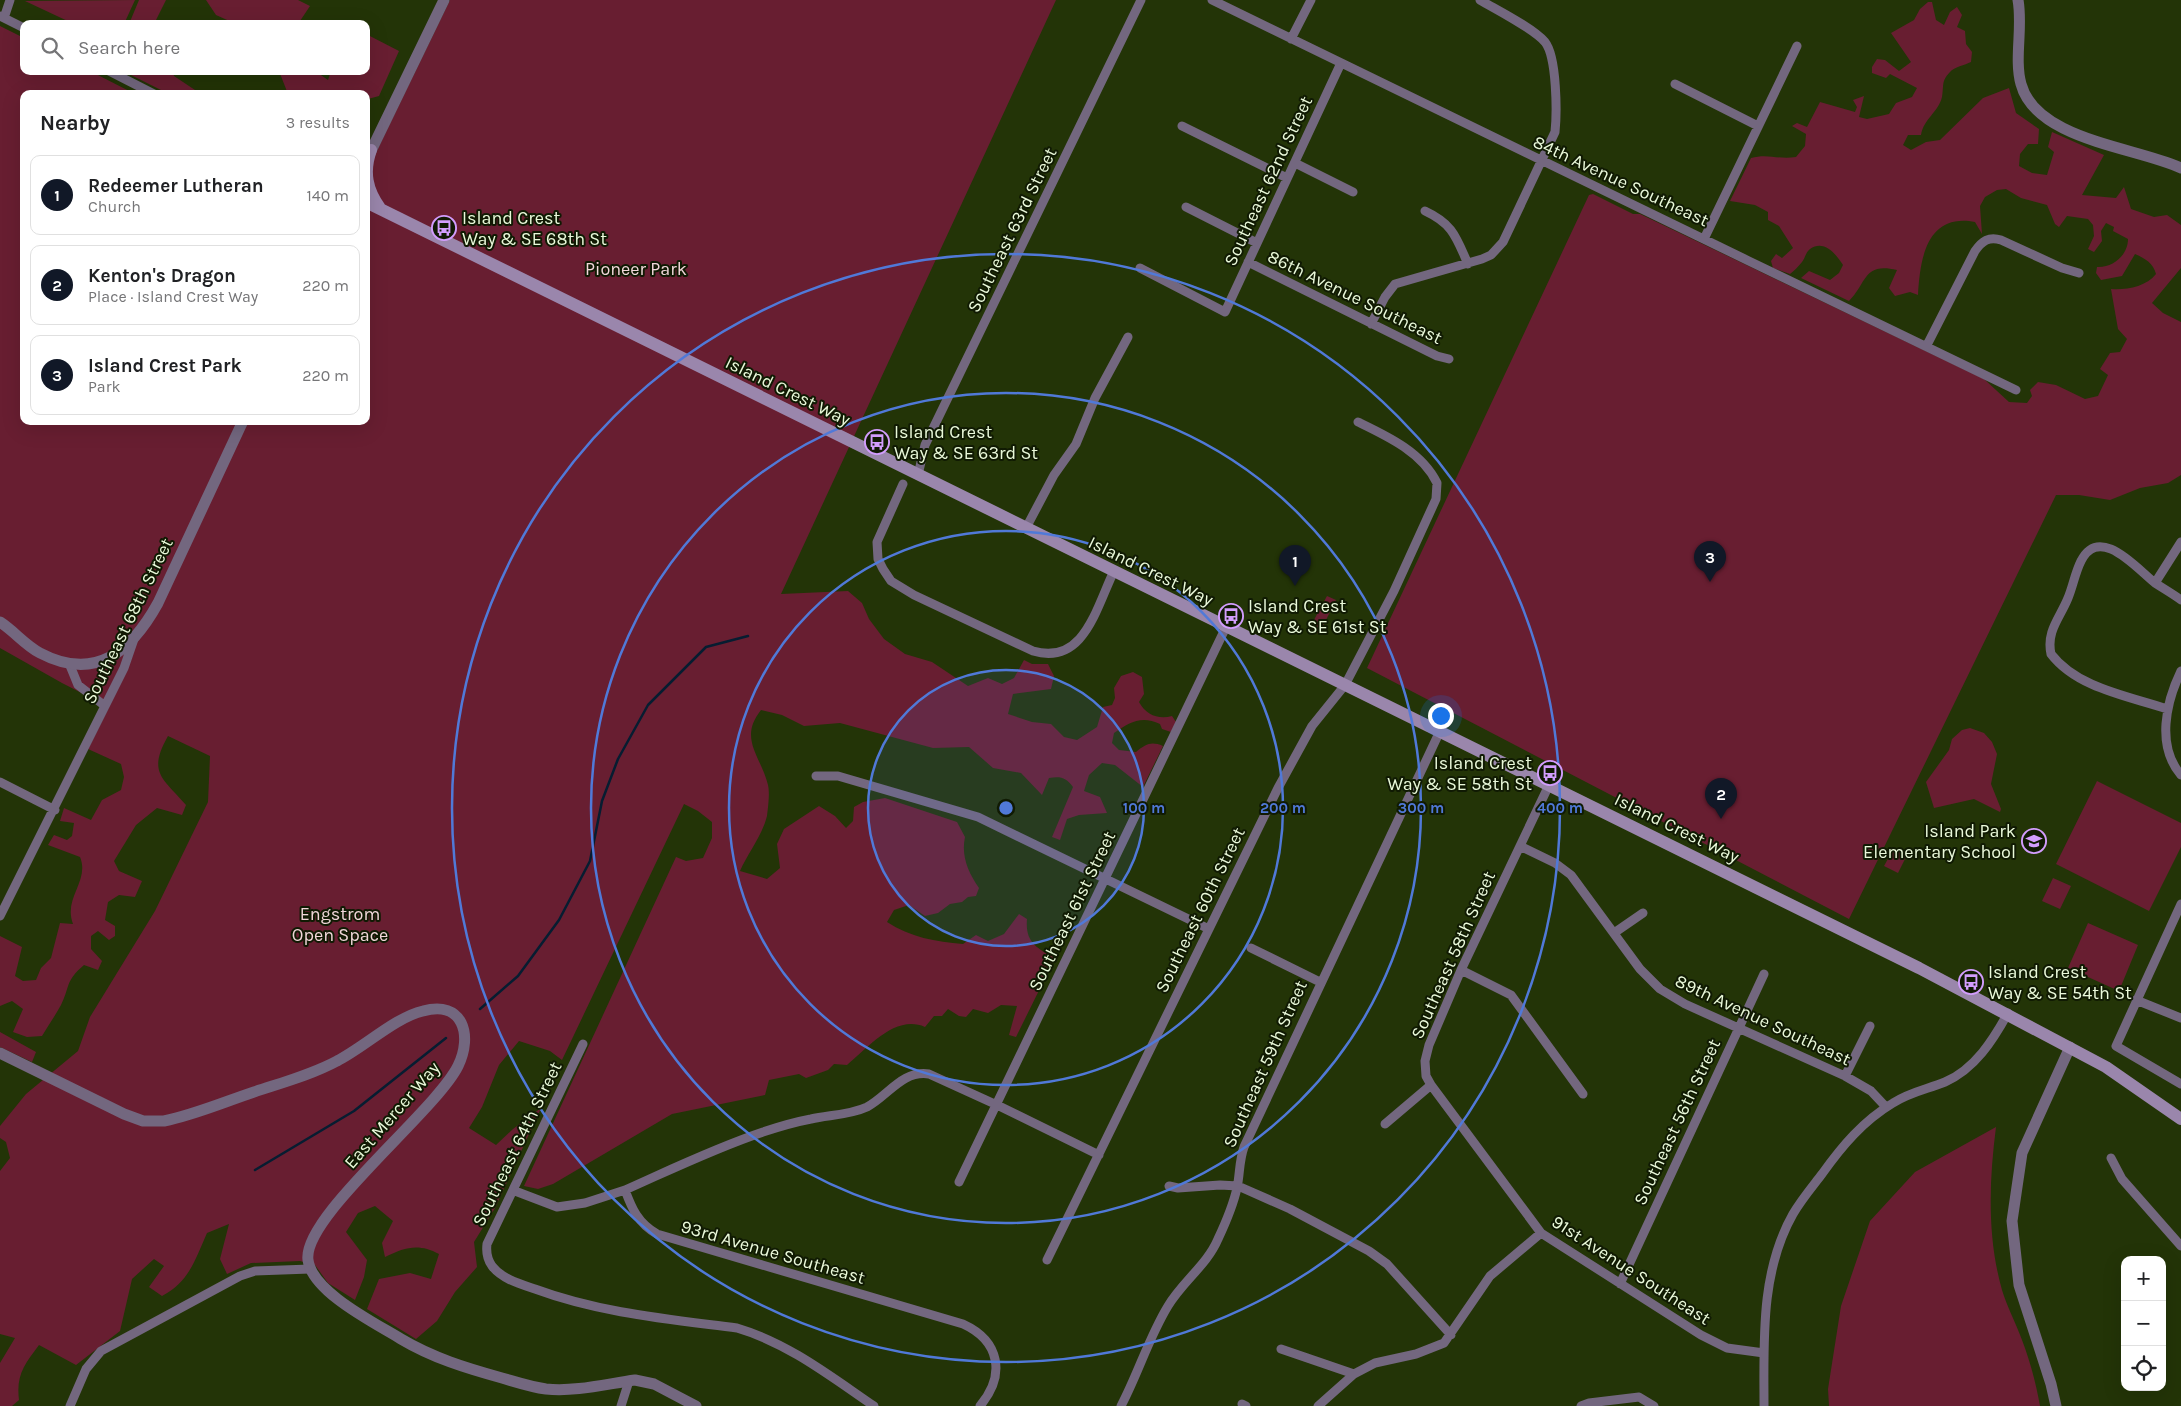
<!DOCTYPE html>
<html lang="en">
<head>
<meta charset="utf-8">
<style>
  :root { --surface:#fff; --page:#f2f2f2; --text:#202124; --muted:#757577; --line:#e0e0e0; --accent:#111827 }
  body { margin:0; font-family:Karla,sans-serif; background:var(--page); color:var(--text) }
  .controls { position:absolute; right:15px; bottom:15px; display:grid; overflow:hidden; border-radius:10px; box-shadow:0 5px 20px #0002 }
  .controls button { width:45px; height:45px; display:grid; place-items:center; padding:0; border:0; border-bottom:1px solid var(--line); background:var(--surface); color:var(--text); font:25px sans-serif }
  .you { position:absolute; left:1440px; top:715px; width:18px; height:18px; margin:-12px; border:4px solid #fff; border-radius:50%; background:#1a73e8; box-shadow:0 0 0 8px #1a73e833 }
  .badge { display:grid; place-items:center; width:32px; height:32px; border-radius:50%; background:var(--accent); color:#fff; font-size:16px; font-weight:700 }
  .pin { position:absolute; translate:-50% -41px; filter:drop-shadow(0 1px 2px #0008) }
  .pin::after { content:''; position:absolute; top:26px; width:18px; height:15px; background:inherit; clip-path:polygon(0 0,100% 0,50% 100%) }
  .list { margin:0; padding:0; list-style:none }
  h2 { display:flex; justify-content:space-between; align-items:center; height:65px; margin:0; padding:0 20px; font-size:21px }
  h2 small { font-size:16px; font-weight:400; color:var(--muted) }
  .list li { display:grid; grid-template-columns:32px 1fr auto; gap:15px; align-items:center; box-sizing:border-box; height:80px; margin:0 10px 10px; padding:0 10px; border:1px solid var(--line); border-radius:10px }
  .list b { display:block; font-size:19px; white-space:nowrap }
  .list p { margin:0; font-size:16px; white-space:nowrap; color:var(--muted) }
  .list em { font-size:16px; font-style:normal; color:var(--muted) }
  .icon { flex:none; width:28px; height:28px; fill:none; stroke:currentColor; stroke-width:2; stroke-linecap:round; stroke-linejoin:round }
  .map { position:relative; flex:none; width:2181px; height:1406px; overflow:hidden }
  .search { position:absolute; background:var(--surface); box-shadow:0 5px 20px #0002; left:20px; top:20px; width:350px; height:55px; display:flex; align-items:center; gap:12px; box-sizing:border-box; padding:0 18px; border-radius:10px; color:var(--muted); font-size:19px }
  .panel { position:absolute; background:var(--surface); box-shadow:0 5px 20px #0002; left:20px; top:90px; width:350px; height:335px; border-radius:10px }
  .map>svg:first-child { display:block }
</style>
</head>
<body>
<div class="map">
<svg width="2181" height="1406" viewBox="0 0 2181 1406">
  <rect width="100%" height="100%" fill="#233407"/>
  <path fill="#681e31" d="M135,0L124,24H74L25,1Z
    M139,0H166L154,24H129Z
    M206,0H298L310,6L298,24H236L216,15Z
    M450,0H1056L781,594L848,591L862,603L869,619L884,639L905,654L932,662L968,686L988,678L1002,684L1014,678L1024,660L1032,664H1048L1054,676L1051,689L1013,694L1008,714L1032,722L1051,724L1064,737L1077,740L1097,727L1103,707L1112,705L1115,698L1114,688L1121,676L1133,672L1142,677L1144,694L1139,702C1146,715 1159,720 1172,716L1176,722L1171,732L1162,729L1160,724C1142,715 1129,722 1114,733L1112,743L1119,750L1136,752C1146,744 1151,741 1163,746L1143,787L1115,765L1102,763L1089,775L1084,791L1100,797L1107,813L1079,815L1067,819L1060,840L1052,837L1073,787C1066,777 1060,776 1049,778L1042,795L1021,773L993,768L969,747L933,748L840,723L804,726L782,715L761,710C738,739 761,756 768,785C770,793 768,808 767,816C762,836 748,853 740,871L767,879L780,868L777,844L784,829L819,806L835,816L846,828L853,821L854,807L863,802L885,798L957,822L965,837C961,856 968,872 979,888L976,896L968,897L962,902L950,904L938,913L925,916L909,905L894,910L887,922C910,937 936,942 963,944L976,935L988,941L1004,934L1019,914L1027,919C1025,942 1036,948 1055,958L1016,1037L1009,1035L1017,1006L1001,1005L988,1013L973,1009L966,1017L959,1016L948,1009L942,1016H934L925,1027C895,1014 868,1048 847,1065L834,1064L828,1070L806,1078L799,1074L769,1080L765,1095L672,1114L553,1184L538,1189L524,1186L676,857L686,861L703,858L712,838V822L698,811L684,804L562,1060L550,1051L519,1041L499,1065L482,1107L469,1128L496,1145L513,1129L541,1108L495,1208L474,1242L477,1267L455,1292L437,1321L416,1339L367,1309L379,1279L410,1273L431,1279L439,1254C419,1243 405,1247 385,1257L382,1243L393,1221L375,1206L358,1213L346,1232L367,1260L364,1277L355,1300L328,1283L315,1265L300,1261L251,1263L227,1274L220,1259L229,1224L207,1233C195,1260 189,1282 162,1296L149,1287L164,1266L154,1259L132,1279L120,1331L76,1365L39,1345C24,1365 16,1375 19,1400L12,1406H0V1363L15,1338L0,1334V1171L10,1158L6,1142L0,1138V1126L26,1094L78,1051L90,1017L155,911L208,802L210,756L168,736C147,773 163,778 186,805L182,815L157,808L136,825L114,861L119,871L142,881L135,897L119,895L108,902L105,920L115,926V936L109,940L98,931L91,936V949L102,961L98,970L84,965C65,981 70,987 61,1005C55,1016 48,1026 42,1036L27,1037L13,1032L23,1009L12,1001L0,1006V936L22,947L15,976L23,981L36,980L41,968L51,958L60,923L73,924C63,898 90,881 80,857L48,845L54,835L67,840L72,836L74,823L60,821L64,808L91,820L102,800L121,790L124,777L121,764L88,749L109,707L62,683L0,648V26L24,38V71H90L135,94H24V421H366V173Z
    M1928,2H1932L1936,20L1944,25L1950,12L1957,7L1962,15L1957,27L1965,31L1966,44L1972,52L1971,62C1965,65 1954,67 1950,72C1941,81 1944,86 1942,97C1938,113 1924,118 1921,135H1908L1903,145L1911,150L1926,142L1940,140L1983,98L2009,88L2016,113L2039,129L2038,144H2028L2020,154L2019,166L2032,173L2047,175L2054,152L2048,147L2052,132L2104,155L2082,195L2116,198L2124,187L2131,209L2154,217L2167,215L2181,225V268L2152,303L2163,313L2181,322V475L2168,483L2140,488L2110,500L2079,495H2056L1849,919L1367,668L1589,195L1593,194L1633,214H1640L1984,379L2009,402L2027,403L2032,396L2030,390L2038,382L2056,385L2085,399L2098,396L2108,375L2100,369L2110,353L2120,352L2127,339L2118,329L2111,289C2126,290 2146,287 2156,274C2153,263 2146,259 2135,254L2122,276L2101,280L2096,273L2097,267C2113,268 2128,255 2128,239L2113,231L2114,227L2106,223L2101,231L2102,241L2094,252L2088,249L2094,236L2093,225L2088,219L2067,216L2059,227L2055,224L2047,205L2021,198L2006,189L1997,190L1985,197L1980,206L1982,234L1975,222C1927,213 1920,258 1918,295L1910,292L1895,296L1889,288L1897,270C1863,262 1867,283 1849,301L1801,278L1809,271L1830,280L1839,273L1843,265C1836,254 1824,239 1810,249C1806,252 1805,258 1802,262C1798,267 1794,271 1790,274L1773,268L1771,261L1776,254L1782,258L1793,248L1779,226L1768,220V212L1755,205L1730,201L1751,158C1768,153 1778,160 1796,157L1805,146L1806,134L1792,126L1797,123L1807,127L1820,102L1855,112L1857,107L1853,100L1864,96L1859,117L1867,119L1889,114L1896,103L1912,97L1917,88L1890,74L1886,78L1872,73V67L1877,59L1885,60L1899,71L1911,62L1891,33L1914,20L1920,9Z
    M366,34L399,51L379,96L368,99L366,94H288L279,71H315L328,80L331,71H366Z
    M123,71H172L174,76L201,94H169Z
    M1327,596L1336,600L1319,634L1309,629Z
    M1970,728L1984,733L1992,742L1997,754L1991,784L2001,809L2000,812L1974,799L1934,808L1926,782L1949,750L1952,739L1962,730Z
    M2097,781L2181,823V847L2149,911L2056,864Z
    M1894,848L1907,855L1898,873L1884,866Z
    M2053,878L2071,886L2060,909L2042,901Z
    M2088,923L2138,945L2119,991L2068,968Z
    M0,1032L36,1052L32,1062L0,1047Z
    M1996,1127C1989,1181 1987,1237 2002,1290C2007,1307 2016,1323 2022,1340C2030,1361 2036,1383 2040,1406H1829L1828,1389L1841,1306L1870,1221L1915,1172Z"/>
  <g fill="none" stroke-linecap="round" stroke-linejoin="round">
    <path stroke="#061d31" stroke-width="2.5" d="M480,1009L518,976L559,920L590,861L602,801L618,759L648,705L706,647L748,636
      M255,1170L354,1111L446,1038"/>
    <path stroke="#73677f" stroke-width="9" d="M1212,0C1479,132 1748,260 2016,390
      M0,16L24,28
      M4,18L10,0
      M1291,39L1311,0
      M109,71L154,94
      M1675,84L1758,126
      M1182,126L1287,178
      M1295,163L1353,192
      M1186,207L1257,243
      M1425,211C1453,224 1456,237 1468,264
      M1704,239L1797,46
      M1248,262L1437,356L1449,359
      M1140,268L1225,312L1341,63
      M1371,324L1385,297L1395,284L1482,259L1491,255L1503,242L1555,132C1557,113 1557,57 1545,42C1533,28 1497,10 1480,0
      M1927,345L1975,251C1982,241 1989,236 2001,240L2062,268L2079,273
      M918,475L925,445L1141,0
      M903,484L877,542L878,559L883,569L891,581L914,595L1033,651C1084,666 1096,608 1114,571
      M1026,528L1054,475L1076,444L1095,398L1128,337
      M2155,583L2181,542
      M69,663L78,685L105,706
      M2181,671C2166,702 2156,746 2181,775
      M2167,709C2128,696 2077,688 2051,654C2046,631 2060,618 2068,598C2073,586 2075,573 2081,561C2100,524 2137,569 2155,583C2164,589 2173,594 2181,600
      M816,776H838L978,817L1209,929
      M0,782L55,810
      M1520,846L1555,863L1571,875L1640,969L1660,989L1685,1004L1845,1076L1871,1091L1886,1107
      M2181,904L2116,1046L2181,1084
      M0,916L124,668L134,639
      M1614,933L1643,913
      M1251,948L1320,982
      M1461,970L1511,995L1583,1094
      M2136,1000L2181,1018
      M583,1044L487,1244C486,1252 487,1259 492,1266C502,1279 520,1284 535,1289C600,1313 668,1319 737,1328C788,1343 830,1376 874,1406
      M1845,1076L1870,1026
      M1431,1085L1541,1233L1701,1335L1727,1348L1764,1353
      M1385,1124L1431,1085L1426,1076L1425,1061L1429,1045L1461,970L1549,785
      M2111,1158L2122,1179L2181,1246
      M959,1182L1226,627
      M1169,1186L1178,1188L1220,1185L1238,1186L1290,1209L1369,1251L1387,1264L1451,1335
      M625,1190C670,1170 715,1148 763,1132C778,1127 795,1122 811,1119C829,1115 850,1115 867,1107C888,1096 902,1070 929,1074L997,1105L1099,1155
      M515,1191L557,1207L585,1203L625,1190C632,1209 638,1223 657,1234L963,1324C1000,1341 1006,1375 980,1406
      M1047,1260L1278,788L1312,726L1345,685L1394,591L1436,499L1437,483C1422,452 1387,436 1358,422
      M1620,1284L1764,974
      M1281,1349L1354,1374
      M1242,1404L1246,1406
      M70,1406L86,1369L101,1351L240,1276L255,1271L310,1269
      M621,1406L629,1381
      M1121,1406C1138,1374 1149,1337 1168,1306C1183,1281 1207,1265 1218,1239C1226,1222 1233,1206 1237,1188C1240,1174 1239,1161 1244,1147L1440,731
      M1318,1406L1354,1374L1375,1363L1416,1354L1444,1343L1490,1276L1541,1233
      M1581,1406L1589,1403L1639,1397L1654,1406
      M1764,1406C1764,1342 1760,1272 1793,1214C1801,1200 1812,1187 1822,1174C1842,1146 1863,1121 1893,1103C1910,1092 1928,1089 1945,1082C1975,1069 1993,1040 2008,1013"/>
    <path stroke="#73677f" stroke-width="11" d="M2018,0C2023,27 2014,59 2021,84C2036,140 2135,147 2181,168
      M368,157L444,0
      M0,622C14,631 25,645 40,653C95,682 131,652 158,603L243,421
      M0,1053L124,1114L143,1121H164C194,1115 224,1102 254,1092C281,1083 311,1075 337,1061C363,1048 396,1017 423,1011C463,1000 473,1035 458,1066C435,1112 302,1217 308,1260C312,1292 375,1323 401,1339C433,1358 466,1368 502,1378C516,1382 531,1387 546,1389C575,1392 606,1384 635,1380L654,1384L696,1406
      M2056,1406L2051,1384L2019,1285L2012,1221L2022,1153L2070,1047"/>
    <path stroke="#9a86ac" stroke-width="12" d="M371,150C363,172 367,190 380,208
      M366,202L1919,968L2106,1067L2181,1119"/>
  </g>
  <circle cx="1006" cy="808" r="138" fill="#5079d8" fill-opacity=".12"/>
  <g fill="none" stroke="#5079d8" stroke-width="2.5">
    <circle cx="1006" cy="808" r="138"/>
    <circle cx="1006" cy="808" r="277"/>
    <circle cx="1006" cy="808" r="415"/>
    <circle cx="1006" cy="808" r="554"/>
  </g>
  <defs>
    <symbol id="bus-ring" viewBox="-11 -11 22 22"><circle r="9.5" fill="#101a03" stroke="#d29dfd" stroke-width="1.5"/><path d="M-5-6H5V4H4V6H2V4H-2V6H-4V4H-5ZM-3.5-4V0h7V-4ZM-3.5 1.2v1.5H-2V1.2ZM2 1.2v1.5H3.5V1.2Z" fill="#d29dfd"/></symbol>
    <symbol id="school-ring" viewBox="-11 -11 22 22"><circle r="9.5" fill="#101a03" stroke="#d29dfd" stroke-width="1.5"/><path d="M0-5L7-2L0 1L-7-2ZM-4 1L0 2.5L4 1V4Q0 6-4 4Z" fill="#d29dfd"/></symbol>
  </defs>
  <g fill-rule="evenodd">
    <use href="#bus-ring" x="430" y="214" width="28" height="28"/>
    <use href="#bus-ring" x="863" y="428" width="28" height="28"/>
    <use href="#bus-ring" x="1217" y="602" width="28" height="28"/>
    <use href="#bus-ring" x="1536" y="759" width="28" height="28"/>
    <use href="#school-ring" x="2020" y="827" width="28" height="28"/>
    <use href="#bus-ring" x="1957" y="968" width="28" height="28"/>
  </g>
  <g text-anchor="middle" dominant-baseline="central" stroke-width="4" stroke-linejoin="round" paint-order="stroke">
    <g font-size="18" fill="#eaf9da" stroke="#101a03">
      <text transform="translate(1268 181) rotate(-65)">Southeast 62nd Street</text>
      <text transform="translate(1621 181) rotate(25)">84th Avenue Southeast</text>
      <text transform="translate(1012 230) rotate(-64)">Southeast 63rd Street</text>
      <text transform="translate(1355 297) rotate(26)">86th Avenue Southeast</text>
      <text transform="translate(788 391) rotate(26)">Island Crest Way</text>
      <text transform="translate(1151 571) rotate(26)">Island Crest Way</text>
      <text transform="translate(128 621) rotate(-64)">Southeast 68th Street</text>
      <text transform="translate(1677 828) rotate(26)">Island Crest Way</text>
      <text transform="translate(1200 910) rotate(-64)">Southeast 60th Street</text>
      <text transform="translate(1072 911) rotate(-64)">Southeast 61st Street</text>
      <text transform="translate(1453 955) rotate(-66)">Southeast 58th Street</text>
      <text transform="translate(1763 1020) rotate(25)">89th Avenue Southeast</text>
      <text transform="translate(1265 1064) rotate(-66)">Southeast 59th Street</text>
      <text transform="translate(392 1115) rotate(-49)">East Mercer Way</text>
      <text transform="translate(1677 1122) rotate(-65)">Southeast 56th Street</text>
      <text transform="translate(517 1144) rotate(-64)">Southeast 64th Street</text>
      <text transform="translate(773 1252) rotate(16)">93rd Avenue Southeast</text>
      <text transform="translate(1631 1270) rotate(33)">91st Avenue Southeast</text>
    </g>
    <g font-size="18" fill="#eaf9da" stroke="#101a03" text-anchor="start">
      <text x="462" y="218">Island Crest<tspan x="462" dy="21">Way &amp; SE 68th St</tspan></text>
      <text x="894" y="432">Island Crest<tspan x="894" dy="21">Way &amp; SE 63rd St</tspan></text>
      <text x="1248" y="606">Island Crest<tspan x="1248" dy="21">Way &amp; SE 61st St</tspan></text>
      <text x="1532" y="763" text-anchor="end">Island Crest<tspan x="1532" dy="21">Way &amp; SE 58th St</tspan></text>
      <text x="2016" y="831" text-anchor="end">Island Park<tspan x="2016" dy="21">Elementary School</tspan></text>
      <text x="1988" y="972">Island Crest<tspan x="1988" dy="21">Way &amp; SE 54th St</tspan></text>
    </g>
    <g font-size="18" fill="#f1d6d9" stroke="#101a03">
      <text x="636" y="269">Pioneer Park</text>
      <text x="340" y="914">Engstrom<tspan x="340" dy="21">Open Space</tspan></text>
    </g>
  </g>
  <circle cx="1006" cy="808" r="8" fill="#5079d8" stroke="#101a03" stroke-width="2.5"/>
  <g font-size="15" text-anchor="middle" font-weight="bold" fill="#5079d8" stroke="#101a03" stroke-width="4" stroke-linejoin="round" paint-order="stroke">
    <text x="1144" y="813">100 m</text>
    <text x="1283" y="813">200 m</text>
    <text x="1421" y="813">300 m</text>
    <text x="1560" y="813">400 m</text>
  </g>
</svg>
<div class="controls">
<button>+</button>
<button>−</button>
<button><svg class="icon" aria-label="locate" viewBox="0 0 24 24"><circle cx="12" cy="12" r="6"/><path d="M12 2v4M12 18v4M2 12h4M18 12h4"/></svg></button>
</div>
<div class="you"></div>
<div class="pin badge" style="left:1295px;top:586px">1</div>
<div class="pin badge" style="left:1721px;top:819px">2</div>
<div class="pin badge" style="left:1710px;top:582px">3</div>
<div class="search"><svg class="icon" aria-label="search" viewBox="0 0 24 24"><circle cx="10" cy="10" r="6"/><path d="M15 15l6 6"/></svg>Search here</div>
<section class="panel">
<h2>Nearby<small>3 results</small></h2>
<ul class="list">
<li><span class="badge">1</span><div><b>Redeemer Lutheran</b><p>Church</p></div><em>140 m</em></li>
<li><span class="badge">2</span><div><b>Kenton's Dragon</b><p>Place · Island Crest Way</p></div><em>220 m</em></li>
<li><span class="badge">3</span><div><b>Island Crest Park</b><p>Park</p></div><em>220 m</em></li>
</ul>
</section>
</div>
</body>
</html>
